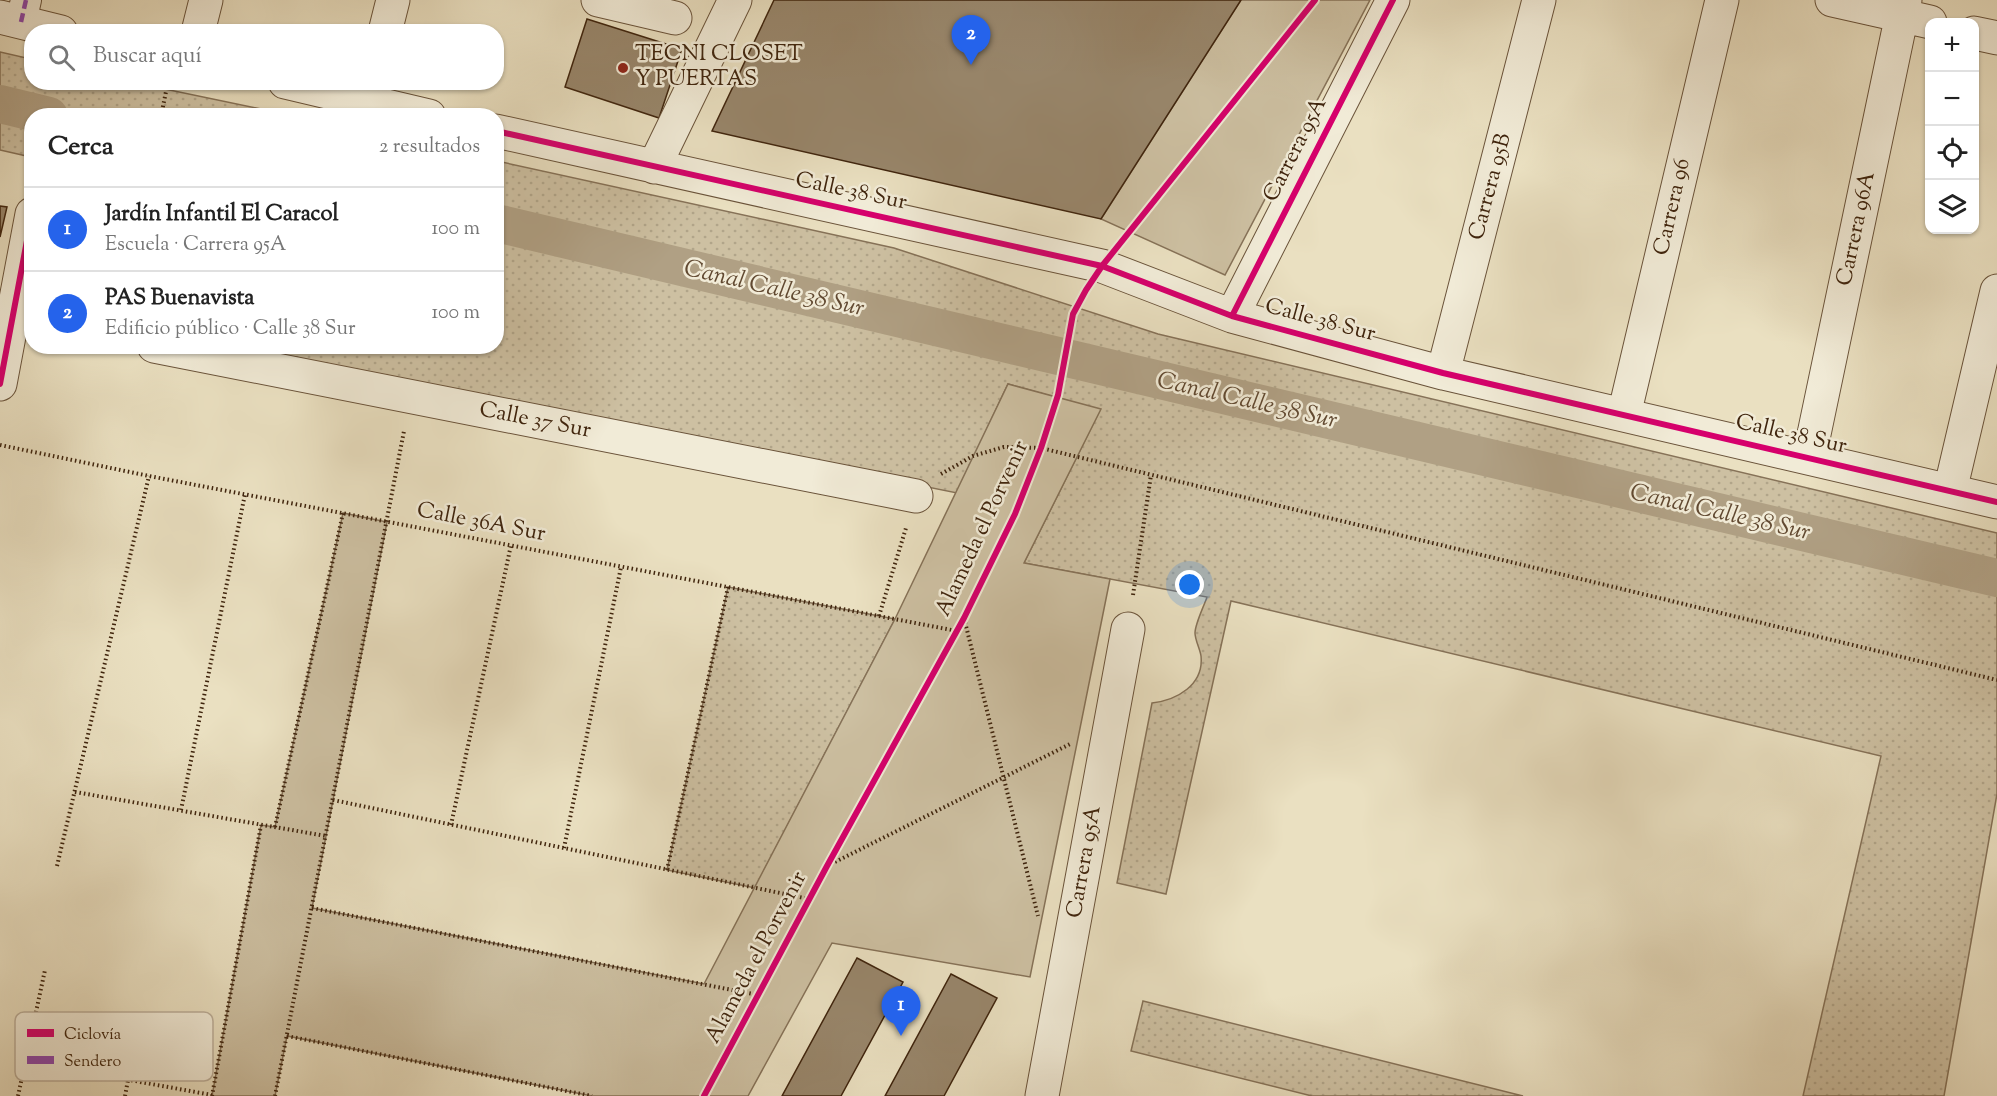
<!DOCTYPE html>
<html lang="es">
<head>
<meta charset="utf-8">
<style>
  :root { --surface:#fff; --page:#f6f6f6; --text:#222; --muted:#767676; --line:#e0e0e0; --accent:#2563eb }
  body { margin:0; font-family:"Sorts Mill Goudy",serif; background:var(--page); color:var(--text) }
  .controls { position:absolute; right:18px; top:18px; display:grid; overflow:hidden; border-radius:12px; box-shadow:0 2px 4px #0004 }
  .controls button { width:54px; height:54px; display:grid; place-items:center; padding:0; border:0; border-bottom:2px solid var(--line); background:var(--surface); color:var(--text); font:30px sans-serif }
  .you { position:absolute; left:1190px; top:585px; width:21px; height:21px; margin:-15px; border:4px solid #fff; border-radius:50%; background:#1a73e8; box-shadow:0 0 0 9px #1a73e833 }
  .badge { display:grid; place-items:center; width:39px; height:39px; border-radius:50%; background:var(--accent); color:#fff; font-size:20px; font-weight:700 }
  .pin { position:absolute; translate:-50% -50px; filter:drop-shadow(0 2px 3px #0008) }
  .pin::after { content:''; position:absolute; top:32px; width:21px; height:18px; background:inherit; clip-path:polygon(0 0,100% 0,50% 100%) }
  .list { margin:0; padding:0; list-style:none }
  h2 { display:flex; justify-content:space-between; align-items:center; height:78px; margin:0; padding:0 24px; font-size:26px }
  h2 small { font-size:20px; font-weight:400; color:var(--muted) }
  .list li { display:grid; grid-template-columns:39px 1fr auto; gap:18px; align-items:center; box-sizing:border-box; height:84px; padding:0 24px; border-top:2px solid var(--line) }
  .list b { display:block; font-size:22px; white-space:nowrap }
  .list p { margin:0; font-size:20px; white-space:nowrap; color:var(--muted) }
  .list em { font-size:20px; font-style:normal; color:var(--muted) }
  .icon { flex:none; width:33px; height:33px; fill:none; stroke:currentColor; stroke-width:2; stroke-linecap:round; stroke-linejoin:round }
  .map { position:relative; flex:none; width:1997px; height:1096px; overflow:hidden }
  .search { position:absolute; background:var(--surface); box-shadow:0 2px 4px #0004; left:24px; top:24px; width:480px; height:66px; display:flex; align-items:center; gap:15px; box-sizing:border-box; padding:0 21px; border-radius:24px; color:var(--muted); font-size:22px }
  .panel { position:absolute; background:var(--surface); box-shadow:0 2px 4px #0004; left:24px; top:108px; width:480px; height:246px; border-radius:24px }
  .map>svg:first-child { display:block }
</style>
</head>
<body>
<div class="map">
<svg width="1997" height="1096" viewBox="0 0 1997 1096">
  <defs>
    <pattern id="grass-dots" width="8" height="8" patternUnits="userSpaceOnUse" patternTransform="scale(1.5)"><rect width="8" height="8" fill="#cdc0a2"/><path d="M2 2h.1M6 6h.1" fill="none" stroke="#b1a58a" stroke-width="1.8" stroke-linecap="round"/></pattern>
  </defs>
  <rect width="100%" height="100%" fill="#eae0c1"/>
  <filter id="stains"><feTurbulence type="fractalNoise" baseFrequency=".00333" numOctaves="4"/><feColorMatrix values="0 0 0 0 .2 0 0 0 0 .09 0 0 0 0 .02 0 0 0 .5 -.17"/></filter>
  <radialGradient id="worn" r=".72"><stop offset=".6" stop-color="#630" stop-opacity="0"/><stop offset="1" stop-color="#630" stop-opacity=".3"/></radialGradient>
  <path fill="url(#grass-dots)" stroke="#867258" stroke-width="1.5" d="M0,52L31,59L32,82L136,83L290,115L32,116L31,157L0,150Z
    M497,161L894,248L1158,334L1997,533V794L1944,1096H1803L1881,756L1231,601L1166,894L1117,883L1152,703C1177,700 1204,685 1201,656C1200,649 1195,640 1195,633C1195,624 1204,606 1207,597L1024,563L1100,410L1008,384L957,493L230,347L496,346Z
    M728,587L895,619L755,888L667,870Z
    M1143,1001L1523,1096H1312L1131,1051Z"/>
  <path fill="#cdc0a2" stroke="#867258" stroke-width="1.5" d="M1241,0H1370L1225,275L1101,219Z
    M1008,384L1101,409L1024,563L1110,579L1030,977L832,943L748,1096H592L287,1036L275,1096H212L261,825L275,827L343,513L387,522L312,908L704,984L895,619Z"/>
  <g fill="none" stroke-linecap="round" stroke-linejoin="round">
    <path stroke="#b0a084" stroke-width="38" d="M0,104L49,116
      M496,223C996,344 1497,459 1997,578"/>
  </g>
  <path fill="#98866b" stroke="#3f240d" stroke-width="1.5" d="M774,0H1241L1101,219L712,131Z
    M587,19L682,49L659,118L565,87Z
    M0,206L7,207L0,237Z
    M857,958L903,982L841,1096H782Z
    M951,974L997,998L944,1096H885Z"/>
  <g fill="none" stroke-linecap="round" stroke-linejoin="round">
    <defs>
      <path id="pedestrian" d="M21,22L26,0"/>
      <path id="minor" d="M598,0L675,18
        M1832,0L1930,22
        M0,17L61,32
        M198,32L206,0
        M385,32L393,0
        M1974,33L1997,38
        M285,82L429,116
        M496,131L1102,266L1232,316L1443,373L1997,502
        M654,167L735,0
        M1232,316L1393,0
        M154,346L916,496
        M1443,373L1539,0
        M0,384L32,214
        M1624,415L1722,0
        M1809,458L1905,0
        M1950,491L1997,291
        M1042,1096L1128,629"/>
    </defs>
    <use href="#pedestrian" stroke="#6a533a" stroke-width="32"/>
    <use href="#minor" stroke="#6a533a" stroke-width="35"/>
    <path stroke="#3f240d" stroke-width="4" stroke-dasharray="1.5 3" stroke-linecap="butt" d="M161,116L168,82
      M0,445L149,476L957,631
      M941,474L973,456L1004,447L1041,448L1997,680
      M1133,595L1151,475
      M879,616L906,528
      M964,618L1038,916
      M75,792L326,836
      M333,800L809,899
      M181,810L245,494
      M451,825L511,545
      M275,827L343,513
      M564,848L621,567
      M57,866L149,476
      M827,866L1070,744
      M667,870L728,587
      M312,908L758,995
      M287,1036L592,1096
      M25,1061L212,1095
      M18,1096L45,970
      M125,1096L128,1080
      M212,1096L261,825
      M275,1096L404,431"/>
    <use href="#pedestrian" stroke="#f1ebd7" stroke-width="30"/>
    <use href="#minor" stroke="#f1ebd7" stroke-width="33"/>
    <path stroke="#8e44ad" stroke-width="4.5" stroke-dasharray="9 4.5" stroke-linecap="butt" d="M21,22L26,0"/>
    <defs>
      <path id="cycleway" d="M496,131L1102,266L1232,316L1443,373L1997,502
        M1232,316L1393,0
        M0,384L32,214
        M704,1096L827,866L964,618L1015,514L1041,448L1058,395L1073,314L1086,290L1102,266L1315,0"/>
    </defs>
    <use href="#cycleway" stroke="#f1ebd7" stroke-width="10"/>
    <use href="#cycleway" stroke="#d6006c" stroke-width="6"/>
  </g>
  <circle fill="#8f2418" stroke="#f1ebd7" stroke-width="2" cx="623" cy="68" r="6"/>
  <g text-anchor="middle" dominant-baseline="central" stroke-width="5" stroke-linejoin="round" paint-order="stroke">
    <g font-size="22" fill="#3f240d" stroke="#f1ebd7" text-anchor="start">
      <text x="635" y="55">TECNI CLOSET<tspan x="635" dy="25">Y PUERTAS</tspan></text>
    </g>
    <g font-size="22" fill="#3f240d" stroke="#f1ebd7">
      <text transform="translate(1296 150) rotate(-63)">Carrera 95A</text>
      <text transform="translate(1491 187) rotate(-75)">Carrera 95B</text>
      <text transform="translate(851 192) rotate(12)">Calle 38 Sur</text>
      <text transform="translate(1673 207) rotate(-77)">Carrera 96</text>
      <text transform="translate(1857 229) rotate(-78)">Carrera 96A</text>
      <text transform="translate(1320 321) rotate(15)">Calle 38 Sur</text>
      <text transform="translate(535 421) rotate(11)">Calle 37 Sur</text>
      <text transform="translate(1791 435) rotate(13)">Calle 38 Sur</text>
      <text transform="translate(481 523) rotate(11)">Calle 36A Sur</text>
      <text transform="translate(983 529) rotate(-65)">Alameda el Porvenir</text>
      <text transform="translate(1085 862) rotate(-80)">Carrera 95A</text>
      <text transform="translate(757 958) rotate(-62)">Alameda el Porvenir</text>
    </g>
    <g font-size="24" font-style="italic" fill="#614931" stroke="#f1ebd7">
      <text transform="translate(774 289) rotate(13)">Canal Calle 38 Sur</text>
      <text transform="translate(1247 401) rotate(13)">Canal Calle 38 Sur</text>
      <text transform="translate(1720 513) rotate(13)">Canal Calle 38 Sur</text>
    </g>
  </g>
  <rect x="15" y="1012" width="198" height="69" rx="9" fill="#f1ebd7" stroke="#bcaf9a" stroke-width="1.5"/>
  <rect x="27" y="1029" width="27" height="8" fill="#d6006c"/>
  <rect x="27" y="1056" width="27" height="8" fill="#8e44ad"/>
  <g font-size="16" fill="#3f240d">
    <text x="64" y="1039">Ciclovía</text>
    <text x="64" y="1066">Sendero</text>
  </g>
  <rect width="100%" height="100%" filter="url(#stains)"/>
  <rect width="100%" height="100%" fill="url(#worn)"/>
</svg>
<div class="controls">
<button>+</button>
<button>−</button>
<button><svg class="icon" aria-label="locate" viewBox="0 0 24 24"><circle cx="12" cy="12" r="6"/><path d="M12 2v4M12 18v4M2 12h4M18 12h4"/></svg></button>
<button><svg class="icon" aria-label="layers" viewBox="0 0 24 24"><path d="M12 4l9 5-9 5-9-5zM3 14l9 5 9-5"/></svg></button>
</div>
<div class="you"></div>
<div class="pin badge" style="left:901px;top:1036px">1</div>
<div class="pin badge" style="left:971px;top:65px">2</div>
<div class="search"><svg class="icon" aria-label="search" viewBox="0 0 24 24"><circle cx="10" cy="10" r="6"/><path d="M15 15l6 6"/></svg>Buscar aquí</div>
<section class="panel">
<h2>Cerca<small>2 resultados</small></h2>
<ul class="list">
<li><span class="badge">1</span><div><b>Jardín Infantil El Caracol</b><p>Escuela · Carrera 95A</p></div><em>100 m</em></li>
<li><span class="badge">2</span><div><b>PAS Buenavista</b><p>Edificio público · Calle 38 Sur</p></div><em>100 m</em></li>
</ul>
</section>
</div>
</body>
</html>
